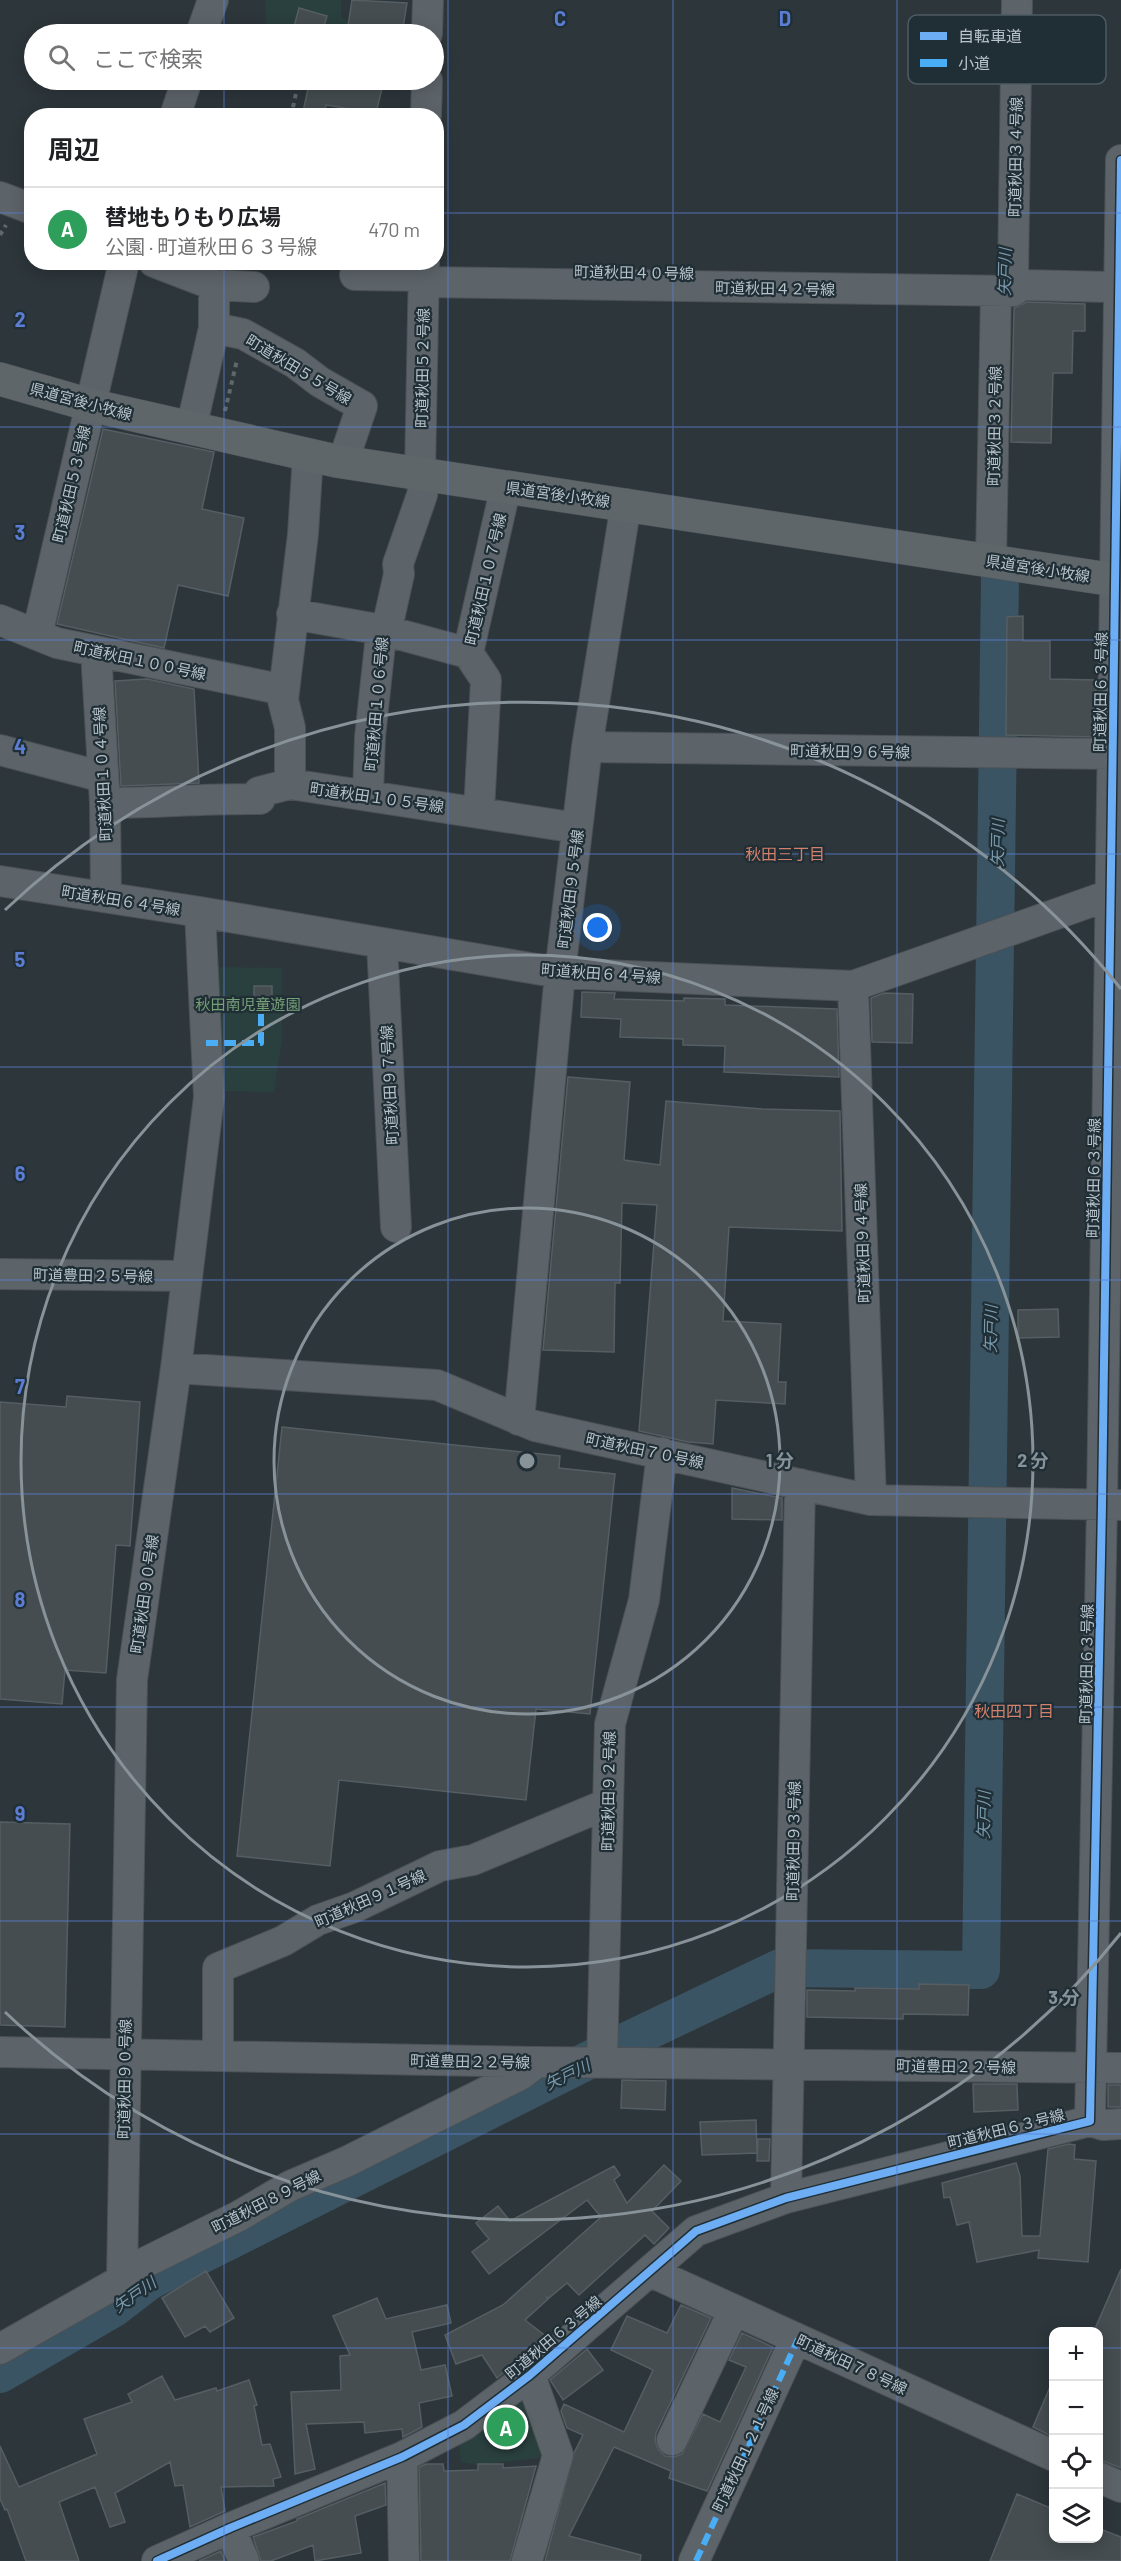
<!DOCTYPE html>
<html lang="ja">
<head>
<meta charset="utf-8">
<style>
  :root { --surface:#fff; --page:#f6f6f6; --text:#202124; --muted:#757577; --line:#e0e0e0; --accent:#879299 }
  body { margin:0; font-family:Barlow,"Noto Sans JP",sans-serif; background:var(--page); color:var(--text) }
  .controls { position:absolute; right:18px; bottom:18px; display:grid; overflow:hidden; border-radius:12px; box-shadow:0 3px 15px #0003 }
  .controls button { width:54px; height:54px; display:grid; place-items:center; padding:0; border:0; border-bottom:2px solid var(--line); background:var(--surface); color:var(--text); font:30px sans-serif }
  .you { position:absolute; left:598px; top:928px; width:21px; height:21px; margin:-15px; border:4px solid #fff; border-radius:50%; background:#1a73e8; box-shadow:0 0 0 9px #1a73e833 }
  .badge { display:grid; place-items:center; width:39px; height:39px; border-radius:50%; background:var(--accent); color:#fff; font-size:20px; font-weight:700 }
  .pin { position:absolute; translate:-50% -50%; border:3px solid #fff; box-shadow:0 2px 6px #0006 }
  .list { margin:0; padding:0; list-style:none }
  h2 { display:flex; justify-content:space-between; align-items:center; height:78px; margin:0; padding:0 24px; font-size:26px }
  h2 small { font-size:20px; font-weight:400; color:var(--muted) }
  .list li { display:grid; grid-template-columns:39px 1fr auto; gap:18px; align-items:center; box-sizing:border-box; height:84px; padding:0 24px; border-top:2px solid var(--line) }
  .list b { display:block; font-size:22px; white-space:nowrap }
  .list p { margin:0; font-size:20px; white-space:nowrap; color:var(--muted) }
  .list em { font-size:20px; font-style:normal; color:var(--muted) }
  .icon { flex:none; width:33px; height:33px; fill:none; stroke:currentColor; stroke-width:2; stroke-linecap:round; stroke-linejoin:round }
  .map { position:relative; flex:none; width:1121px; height:2561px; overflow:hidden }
  .search { position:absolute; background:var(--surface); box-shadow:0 3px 15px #0003; left:24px; top:24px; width:420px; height:66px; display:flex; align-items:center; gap:15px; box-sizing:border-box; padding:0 21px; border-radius:33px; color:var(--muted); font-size:22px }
  .panel { position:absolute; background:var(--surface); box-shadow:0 3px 15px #0003; left:24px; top:108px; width:420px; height:162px; border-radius:24px }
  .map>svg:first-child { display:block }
</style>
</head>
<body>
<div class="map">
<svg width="1121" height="2561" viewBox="0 0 1121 2561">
  <rect width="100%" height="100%" fill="#2d363b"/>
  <path fill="#2a403e" d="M341,0V17L367,34H342L311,21L304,34H267L265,0Z
    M212,967L282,968V1040L274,1092L218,1091Z
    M517,2392L531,2396L547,2457L477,2465L461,2462L459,2443Z"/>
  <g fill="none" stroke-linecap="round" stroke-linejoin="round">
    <path stroke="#3a5463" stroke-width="38" d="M0,2374L114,2308L149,2281L627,2041L780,1968L981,1970L1000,579"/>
  </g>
  <path fill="#454d50" stroke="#555e63" stroke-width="1.5" d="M352,0L407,3L402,34H379V31L348,26Z
    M299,8L327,16L322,34H292Z
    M310,80H384L376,113L326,105L324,116H302Z
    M1027,302L1085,304V331H1073L1072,373H1053L1051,443L1011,442L1014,308Z
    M103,429L214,452L202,509L244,518L228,596L178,585L164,648L57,624Z
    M1023,616V641H1050V679L1096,680V737L1006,735L1007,617Z
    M147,679L194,689L199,783L121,786L115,681Z
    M254,986H272V1004L254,1003Z
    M582,992L615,993L614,999L684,1001V998L725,999V1005L837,1009L839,1077L724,1072L725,1046L683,1045V1039L620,1037L621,1019L581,1017Z
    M884,993L913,994L912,1043L872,1042L871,998Z
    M568,1077L630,1082L624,1160L660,1165L666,1101L762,1109L840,1111L842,1231L729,1227L723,1321L781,1324L778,1382H786L785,1404L716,1400L713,1444L688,1442L639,1431L657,1205L622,1203L620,1283H615L614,1352L543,1350Z
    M1058,1309L1059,1337L1018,1338V1310Z
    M67,1396L140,1402L130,1546L116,1545L106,1673L65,1670L62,1704L0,1699V1402L66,1407Z
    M282,1427L560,1456L559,1468L615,1474L590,1714L536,1709L526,1800L339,1780L330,1866L237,1856Z
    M732,1488L782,1498V1520L732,1519Z
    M0,1822L70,1824L65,2027L0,2025Z
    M919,1984L969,1985L968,2015L903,2014V2019L807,2017V1990L855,1991V1988L919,1989Z
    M622,2080L666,2081L665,2110L621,2108Z
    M973,2084H1017L1018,2110L974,2112Z
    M1108,2085H1121V2107H1108Z
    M756,2120L757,2153L702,2155L700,2122Z
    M758,2139H770L769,2161H757Z
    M1069,2144L1075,2145L1074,2159L1096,2161L1088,2262L1038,2258L1039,2250L977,2262L969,2222L957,2225L950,2197L944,2198L942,2183L1016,2163L1020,2176L1022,2236H1040L1048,2149Z
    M664,2165L681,2181L652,2211L669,2228L654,2244L645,2235L579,2295L567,2283L549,2298L546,2297L548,2299L525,2320L547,2337L497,2378L482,2355L456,2364L445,2335L503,2305L601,2217L587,2200L489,2274L472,2252L489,2239L476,2223L498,2206L510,2221L614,2166L620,2175L614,2180L627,2203Z
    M1121,2269V2468L1098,2459V2331H1094Z
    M206,2271L234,2318L210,2332L205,2326L185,2337L162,2298Z
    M377,2298L386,2319L447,2305L451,2323L412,2332L421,2370L445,2365L452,2396L419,2403L422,2427L403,2437L402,2429L365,2433L364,2422L306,2424L315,2469L295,2474L291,2392L341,2390L340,2356L350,2355L333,2316Z
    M681,2305L711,2318L656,2433L655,2441L658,2449L665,2456L674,2457L682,2454L703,2414L720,2422L746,2367L729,2360L742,2333L773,2347L707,2491L669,2478L671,2471L614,2447L569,2536L641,2555L640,2561H545L574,2453L583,2435L567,2428L561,2411L564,2404L624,2432L653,2370L611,2350L627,2316L667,2333Z
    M587,2349L603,2370L563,2400L550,2380Z
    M162,2376L175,2400L216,2388L217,2391L249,2380L257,2405L254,2406L262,2445L270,2444L281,2477L273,2479L274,2486L221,2487L225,2511L190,2527L183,2485L175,2486L170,2462L115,2493L125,2522L110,2527L95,2487L59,2502L79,2561H26L7,2509L5,2510L0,2499V2446L19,2487L97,2454L84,2419L132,2402L128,2394Z
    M1053,2380V2437L1033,2427Z
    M426,2464H443L444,2471L478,2470V2464H503V2468L536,2466L510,2561H421L419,2467Z
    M385,2483L386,2505L355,2516L361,2553L315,2561L313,2545L271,2561H261L253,2537L297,2521V2519Z
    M1017,2494L1053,2509V2538H1098V2528L1121,2537V2561H990Z
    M221,2551L225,2561H199Z"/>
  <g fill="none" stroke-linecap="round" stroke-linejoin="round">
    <defs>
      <path id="minor" d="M201,34L213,0
        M427,34L428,0
        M175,116L187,80
        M426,116L427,80
        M0,197L32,209
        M154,262L214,285V328L191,429
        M355,275L424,276
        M1013,278L1017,0
        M424,282L1013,291L1022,285L1109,287L1121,294
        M214,285L254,287
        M214,328L243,334L295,363L320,382L362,406L343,462
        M308,455L303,534L283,700L290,728V784L577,828
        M420,474L424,262
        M991,561L996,291
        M292,614L383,630L468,653
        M0,620L57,643L284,690
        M37,635L124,262
        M96,651L105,803L106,897
        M587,747L1112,754
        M0,750L103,777
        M368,795L370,737L381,635L389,619L399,574L398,564L422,495L425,475
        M105,803C157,803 208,798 260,799L259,792L290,784
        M479,811L486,680L468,653L506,486
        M0,881L200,912L560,973L853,986L1121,891
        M382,943L396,1227
        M853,986L871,1500
        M0,1274L186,1276
        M176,1368L437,1385L535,1426L871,1500L1121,1505
        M519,1420L560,973L587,747L626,504
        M0,2052L537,2062L1121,2068
        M218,2056V1968L283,1941L318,1920L355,1907L440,1866L473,1860L607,1804
        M602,2062L610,1724L644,1600L662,1453
        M1090,2121L1103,2125L1121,2124
        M786,2198L800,1484
        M651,2272L1054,2456
        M122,2280L132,1680L176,1368L209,1097L200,912
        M0,2349L122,2280L146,2262L239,2216L290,2186L346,2162L520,2075L537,2062
        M672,2440L734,2310
        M402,2457L404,2561
        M1098,2477L1121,2487
        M230,2528L244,2561
        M157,2561L230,2528L402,2457L464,2425L530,2375L696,2231L786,2198L1090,2121L1102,1505L1121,160
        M527,2561L558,2455L530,2375
        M694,2561L796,2338"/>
      <path id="major" d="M0,379L90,405L336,461L1121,581"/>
    </defs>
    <use href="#minor" stroke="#4b5155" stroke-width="32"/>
    <use href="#major" stroke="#4b5358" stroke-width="34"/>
    <path stroke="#61686c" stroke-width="4" stroke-dasharray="4.5 4.5" stroke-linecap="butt" d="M291,116L299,80
      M0,235L6,225
      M225,411L237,360"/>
    <use href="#minor" stroke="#5d6469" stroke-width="30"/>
    <use href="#major" stroke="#5f666a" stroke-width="33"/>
    <path stroke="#49aef6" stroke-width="6" stroke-dasharray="12 6" stroke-linecap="butt" d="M206,1043H261V1009
      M696,2561L798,2339"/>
    <defs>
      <path id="cycleway" d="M157,2561L230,2528L402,2457L464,2425L530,2375L696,2231L786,2198L1090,2121L1102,1505L1121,160"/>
    </defs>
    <use href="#cycleway" stroke="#202e36" stroke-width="11"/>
    <use href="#cycleway" stroke="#6dadf4" stroke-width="8"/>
  </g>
  <path fill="none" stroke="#5b7dd3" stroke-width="1.5" stroke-opacity="0.55" d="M224,0V34M448,0V2561M673,0V2561M897,0V2561M224,80V116M0,213H32M436,213H1121M224,262V2561M0,427H1121M0,640H1121M0,854H1121M0,1067H1121M0,1280H1121M0,1494H1121M0,1707H1121M0,1921H1121M0,2134H1121M0,2348H1054M1098,2348H1121"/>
  <g fill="none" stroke="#879299" stroke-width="3">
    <circle cx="527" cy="1461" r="253"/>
    <circle cx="527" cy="1461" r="506"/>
    <path d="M1121 1933A759 759 0 0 1 5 2012M5 910A759 759 0 0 1 1121 989"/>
  </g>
  <g text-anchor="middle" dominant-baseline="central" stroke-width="4.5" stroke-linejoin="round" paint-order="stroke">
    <g font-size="15" fill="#b8c3cb" stroke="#202e36">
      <text transform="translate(1015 157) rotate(-89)">町道秋田３４号線</text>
      <text transform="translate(634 272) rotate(1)">町道秋田４０号線</text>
      <text transform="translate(775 288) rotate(1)">町道秋田４２号線</text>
      <text transform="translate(422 368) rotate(-89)">町道秋田５２号線</text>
      <text transform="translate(299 369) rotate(31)">町道秋田５５号線</text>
      <text transform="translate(81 401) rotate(15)">県道宮後小牧線</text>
      <text transform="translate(994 426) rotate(-89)">町道秋田３２号線</text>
      <text transform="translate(71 484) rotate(-77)">町道秋田５３号線</text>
      <text transform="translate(558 494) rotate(8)">県道宮後小牧線</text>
      <text transform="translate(1038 568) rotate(9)">県道宮後小牧線</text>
      <text transform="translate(485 579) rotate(-77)">町道秋田１０７号線</text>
      <text transform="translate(140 660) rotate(12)">町道秋田１００号線</text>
      <text transform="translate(1100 692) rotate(-89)">町道秋田６３号線</text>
      <text transform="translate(376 704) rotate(-85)">町道秋田１０６号線</text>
      <text transform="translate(850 751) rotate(1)">町道秋田９６号線</text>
      <text transform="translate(102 774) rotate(-93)">町道秋田１０４号線</text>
      <text transform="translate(377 797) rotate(8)">町道秋田１０５号線</text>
      <text transform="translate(570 889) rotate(-83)">町道秋田９５号線</text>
      <text transform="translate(121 900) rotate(9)">町道秋田６４号線</text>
      <text transform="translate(601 973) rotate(4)">町道秋田６４号線</text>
      <text transform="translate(389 1085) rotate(-93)">町道秋田９７号線</text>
      <text transform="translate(1093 1178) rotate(-89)">町道秋田６３号線</text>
      <text transform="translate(862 1243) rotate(-92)">町道秋田９４号線</text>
      <text transform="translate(93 1275) rotate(1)">町道豊田２５号線</text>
      <text transform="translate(645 1450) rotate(12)">町道秋田７０号線</text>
      <text transform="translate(144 1594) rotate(-82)">町道秋田９０号線</text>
      <text transform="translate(1086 1664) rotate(-89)">町道秋田６３号線</text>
      <text transform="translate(608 1791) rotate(-89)">町道秋田９２号線</text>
      <text transform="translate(793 1841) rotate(-89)">町道秋田９３号線</text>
      <text transform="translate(370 1898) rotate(-24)">町道秋田９１号線</text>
      <text transform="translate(470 2061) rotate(1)">町道豊田２２号線</text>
      <text transform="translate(956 2066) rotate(1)">町道豊田２２号線</text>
      <text transform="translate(124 2079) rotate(-89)">町道秋田９０号線</text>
      <text transform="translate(1006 2128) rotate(-14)">町道秋田６３号線</text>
      <text transform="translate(266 2201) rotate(-27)">町道秋田８９号線</text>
      <text transform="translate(553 2337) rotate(-40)">町道秋田６３号線</text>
      <text transform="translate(852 2364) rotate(25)">町道秋田７８号線</text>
      <text transform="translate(745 2450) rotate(-65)">町道秋田１２１号線</text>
    </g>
    <g font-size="15" fill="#77a077" stroke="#202e36">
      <text x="248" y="1004">秋田南児童遊園</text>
    </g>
    <g font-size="16" font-style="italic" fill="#799aac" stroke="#202e36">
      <text transform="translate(1004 272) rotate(-89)">矢戸川</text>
      <text transform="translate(997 843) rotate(-89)">矢戸川</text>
      <text transform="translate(990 1329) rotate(-89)">矢戸川</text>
      <text transform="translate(983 1815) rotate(-89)">矢戸川</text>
      <text transform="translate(567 2074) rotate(-26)">矢戸川</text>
      <text transform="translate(134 2294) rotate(-35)">矢戸川</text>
    </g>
    <g font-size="16" fill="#d3816b" stroke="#202e36">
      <text x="785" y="853">秋田三丁目</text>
      <text x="1014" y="1710">秋田四丁目</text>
    </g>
  </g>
  <rect x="908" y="15" width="198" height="69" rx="9" fill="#202e36" stroke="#4e5b63" stroke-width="1.5"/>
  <rect x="920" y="32" width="27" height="8" fill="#6dadf4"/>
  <rect x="920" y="59" width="27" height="8" fill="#49aef6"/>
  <g font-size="16" fill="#b8c3cb">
    <text x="958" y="42">自転車道</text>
    <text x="958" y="69">小道</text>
  </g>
  <g font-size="20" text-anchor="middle" font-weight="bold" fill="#5b7dd3" stroke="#202e36" stroke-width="4.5" stroke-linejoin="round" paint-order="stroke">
    <text x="560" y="26">C</text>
    <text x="785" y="26">D</text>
    <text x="20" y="327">2</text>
    <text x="20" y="540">3</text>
    <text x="20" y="754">4</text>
    <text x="20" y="967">5</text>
    <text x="20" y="1181">6</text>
    <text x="20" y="1394">7</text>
    <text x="20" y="1607">8</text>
    <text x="20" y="1821">9</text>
  </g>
  <circle cx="527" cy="1461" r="9" fill="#879299" stroke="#202e36" stroke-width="3"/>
  <g font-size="18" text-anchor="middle" font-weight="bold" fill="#879299" stroke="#202e36" stroke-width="4.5" stroke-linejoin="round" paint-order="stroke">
    <text x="780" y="1467">1 分</text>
    <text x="1033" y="1467">2 分</text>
    <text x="1064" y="2004">3 分</text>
  </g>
</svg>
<div class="controls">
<button>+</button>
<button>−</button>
<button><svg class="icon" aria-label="locate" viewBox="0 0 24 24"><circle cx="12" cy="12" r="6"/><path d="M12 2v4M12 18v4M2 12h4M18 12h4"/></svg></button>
<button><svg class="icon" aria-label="layers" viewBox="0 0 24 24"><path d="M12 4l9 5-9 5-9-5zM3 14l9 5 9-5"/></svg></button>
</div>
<div class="you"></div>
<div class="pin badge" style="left:506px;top:2427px;background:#2e9e5b">A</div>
<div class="search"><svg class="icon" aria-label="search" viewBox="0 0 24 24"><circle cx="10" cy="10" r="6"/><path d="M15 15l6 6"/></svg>ここで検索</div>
<section class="panel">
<h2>周辺<small></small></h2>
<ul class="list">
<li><span class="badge" style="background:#2e9e5b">A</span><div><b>替地もりもり広場</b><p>公園 · 町道秋田６３号線</p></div><em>470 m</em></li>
</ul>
</section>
</div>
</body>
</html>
